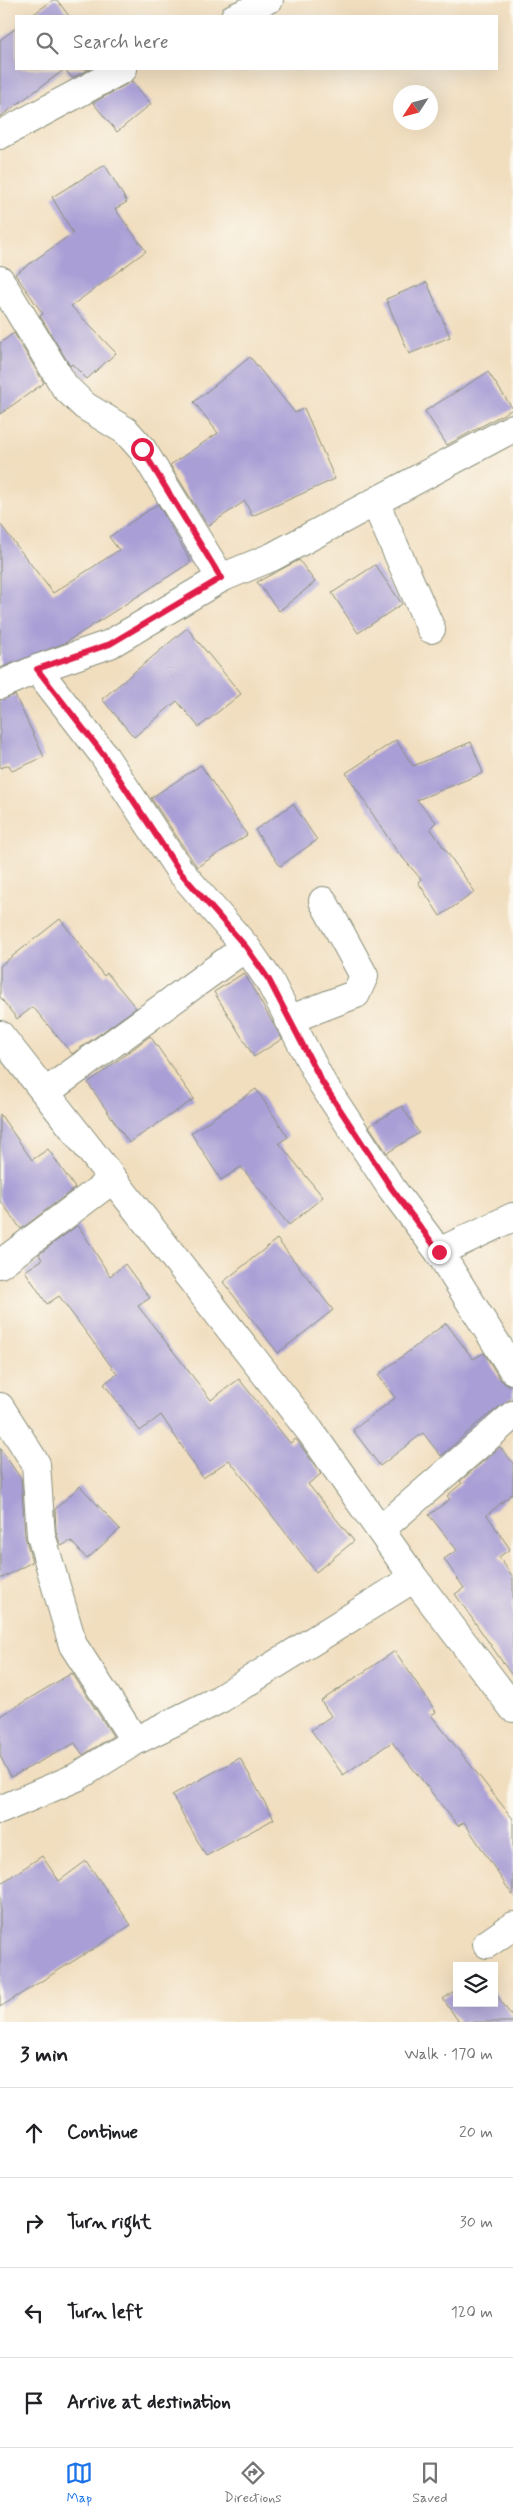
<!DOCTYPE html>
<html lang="en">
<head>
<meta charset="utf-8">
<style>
  :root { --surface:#fff; --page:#f6f6f6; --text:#202124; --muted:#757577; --line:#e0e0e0; --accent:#1a73e8 }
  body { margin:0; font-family:Mynerve,sans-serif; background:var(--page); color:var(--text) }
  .controls { position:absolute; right:15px; bottom:15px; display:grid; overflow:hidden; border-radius:0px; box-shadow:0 5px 20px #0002 }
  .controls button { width:45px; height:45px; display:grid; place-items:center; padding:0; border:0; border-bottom:1px solid var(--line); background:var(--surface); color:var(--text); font:25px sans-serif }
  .compass { position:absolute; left:393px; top:85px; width:45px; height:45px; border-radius:50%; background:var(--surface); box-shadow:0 5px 20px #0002; rotate:234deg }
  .stop { position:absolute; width:15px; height:15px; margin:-11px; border:4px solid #e11d48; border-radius:50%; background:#fff }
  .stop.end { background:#e11d48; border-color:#fff; box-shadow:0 1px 5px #0008 }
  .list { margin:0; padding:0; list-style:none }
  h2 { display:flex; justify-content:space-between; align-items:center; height:65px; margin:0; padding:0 20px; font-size:21px }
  h2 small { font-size:16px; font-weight:400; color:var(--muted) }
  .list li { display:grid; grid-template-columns:32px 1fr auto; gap:15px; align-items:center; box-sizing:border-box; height:90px; padding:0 20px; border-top:1px solid var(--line) }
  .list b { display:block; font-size:19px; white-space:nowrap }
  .list em { font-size:16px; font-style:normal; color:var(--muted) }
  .icon { flex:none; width:28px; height:28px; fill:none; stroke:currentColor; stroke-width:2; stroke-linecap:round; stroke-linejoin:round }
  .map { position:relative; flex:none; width:513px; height:2022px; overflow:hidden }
  .search { position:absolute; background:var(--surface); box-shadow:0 5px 20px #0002; left:15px; right:15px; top:15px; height:55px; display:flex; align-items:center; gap:12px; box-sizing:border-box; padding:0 18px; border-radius:0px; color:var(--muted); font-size:19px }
  .sheet { height:425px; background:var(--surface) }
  nav { display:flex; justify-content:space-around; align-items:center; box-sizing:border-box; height:70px; border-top:1px solid var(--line); background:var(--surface); font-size:14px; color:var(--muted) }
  nav a { display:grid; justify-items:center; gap:2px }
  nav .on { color:var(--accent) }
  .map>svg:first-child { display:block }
</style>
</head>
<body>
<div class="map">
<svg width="513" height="2022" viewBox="0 0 513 2022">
  <rect width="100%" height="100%" fill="#fbf7ec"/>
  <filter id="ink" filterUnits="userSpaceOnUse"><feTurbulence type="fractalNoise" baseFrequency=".02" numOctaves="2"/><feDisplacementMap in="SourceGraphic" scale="10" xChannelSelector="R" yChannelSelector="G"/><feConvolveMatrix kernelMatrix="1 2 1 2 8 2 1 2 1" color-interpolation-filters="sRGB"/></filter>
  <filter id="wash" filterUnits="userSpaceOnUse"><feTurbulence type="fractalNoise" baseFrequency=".0096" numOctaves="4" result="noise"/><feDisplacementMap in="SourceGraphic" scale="20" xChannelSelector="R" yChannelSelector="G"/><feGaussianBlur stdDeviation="1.12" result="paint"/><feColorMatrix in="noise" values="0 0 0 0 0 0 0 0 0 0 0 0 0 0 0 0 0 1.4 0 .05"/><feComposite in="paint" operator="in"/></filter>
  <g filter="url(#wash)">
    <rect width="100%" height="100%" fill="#f1debf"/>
    <g id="blocks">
      <path fill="#a99fd6" d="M53,0H57L69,16H31Z
        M16,28V69H90L72,78L65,69L0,117V40Z
        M132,81L151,104L117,132L93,103Z
        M105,165L127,202L115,209L146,251L71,306L116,353L87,379L72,364L70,366L40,316L43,314L15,274L73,233L52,197Z
        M427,282L450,337L409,354L386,299Z
        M14,333L44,383L0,414V343Z
        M250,357L295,413L304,408L335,479L252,516L245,501L208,526L170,465L218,433L194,402Z
        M488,372L513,409L447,445L425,411Z
        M158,504L191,562L65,643L0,668V524L53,593L119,550L109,537Z
        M299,560L315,582L279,611L257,582Z
        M375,565L402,604L358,633L332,593Z
        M187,628L241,694L199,727L177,701L134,737L102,699Z
        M15,695L44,757L12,771L9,765L0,768V700Z
        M396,740L413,766L471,742L483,773L417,800L436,822L430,828L475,892L440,916L418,882L421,879L396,850L346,773Z
        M201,765L247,835L197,867L151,798Z
        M293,804L317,840L280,866L255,830Z
        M60,919L104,976L107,973L136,1008L72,1054L33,1007L17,1019L0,997V966Z
        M244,973L282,1039L254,1057L214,992Z
        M150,1036L194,1099L129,1143L88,1083Z
        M256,1089L288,1137L279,1143L323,1197L289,1225L241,1167L221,1180L191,1133Z
        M402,1106L419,1133L387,1153L369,1126Z
        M0,1114L32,1160L48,1149L75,1188L21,1229L0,1200Z
        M78,1225L110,1276L125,1264L150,1298L138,1306L211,1400L239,1379L290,1443L296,1439L321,1474L308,1484L354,1541L316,1572L229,1460L203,1478L161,1415L140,1431L104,1384L117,1374L59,1296L47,1304L25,1271L42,1260L39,1254Z
        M277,1239L333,1310L278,1353L223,1282Z
        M446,1323L473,1359L484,1353L500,1379L505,1384L513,1386V1397L479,1422L441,1456L423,1433L380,1466L353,1430L395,1398L378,1375Z
        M500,1447L513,1463V1493L487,1515L510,1549L499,1557L513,1577V1677L455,1594L464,1588L444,1559L457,1550L429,1515L450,1499L447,1496L462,1483L460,1481Z
        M0,1448L21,1479L25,1536L32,1562L0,1579Z
        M80,1486L120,1529L87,1559L71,1541L61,1546L56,1532L55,1509Z
        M395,1651L436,1712L431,1715L513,1819V1896L464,1822L458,1826L392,1742L343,1775L311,1730L331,1716L321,1701Z
        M72,1673L113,1736L83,1755L75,1743L11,1777L0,1756V1716Z
        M240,1758L274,1819L206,1856L172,1795Z
        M42,1856L59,1881L86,1861L131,1925L0,2007V1884Z
        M457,1989V2003H494V1991L513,2018V2022H459L443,1999Z"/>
    </g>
  </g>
  <g filter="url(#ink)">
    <use href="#blocks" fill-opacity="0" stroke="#888e7a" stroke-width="1"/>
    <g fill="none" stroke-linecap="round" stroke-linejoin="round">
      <defs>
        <path id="lane" d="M233,16L271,0"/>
        <path id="street" d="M0,135L123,69
          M0,280L65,387L85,406L126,431L142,449L221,578
          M513,428L272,557L221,578L110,644L37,669L103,754L180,871L246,947L269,980L322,1083L392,1189L439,1252L513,1370
          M375,502L431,629
          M0,685L37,669
          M288,1020L356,994L364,976L323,901
          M0,1035L310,1431L414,1578L513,1708
          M46,1092L246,947
          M439,1252L513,1217
          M0,1264L113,1179
          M0,1407L36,1464L41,1535L73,1645L135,1741
          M380,1530L513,1415
          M0,1810L77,1777L135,1741L220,1699L414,1578
          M487,1944L513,1926"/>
      </defs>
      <use href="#lane" stroke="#888e7a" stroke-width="26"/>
      <use href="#street" stroke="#888e7a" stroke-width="30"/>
      <use href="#lane" stroke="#fff" stroke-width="24"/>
      <use href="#street" stroke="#fff" stroke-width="28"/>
    </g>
  </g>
  <g fill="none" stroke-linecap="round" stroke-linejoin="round" filter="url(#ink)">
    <path stroke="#e11d48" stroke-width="6" d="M142,449L221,578L110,644L37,669L103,754L180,872L246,947L269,980L322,1082L392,1189L439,1252"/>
  </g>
</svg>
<div class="controls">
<button><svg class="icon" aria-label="layers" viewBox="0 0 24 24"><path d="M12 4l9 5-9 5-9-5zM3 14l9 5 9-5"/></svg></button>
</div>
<svg class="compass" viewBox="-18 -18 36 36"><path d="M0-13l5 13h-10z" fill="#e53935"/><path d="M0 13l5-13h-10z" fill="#757577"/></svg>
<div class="stop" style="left:142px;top:449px"></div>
<div class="stop end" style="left:439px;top:1252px"></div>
<div class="search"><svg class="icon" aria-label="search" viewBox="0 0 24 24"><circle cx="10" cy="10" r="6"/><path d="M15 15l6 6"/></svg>Search here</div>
</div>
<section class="sheet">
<h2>3 min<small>Walk · 170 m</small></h2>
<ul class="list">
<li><svg class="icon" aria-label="ahead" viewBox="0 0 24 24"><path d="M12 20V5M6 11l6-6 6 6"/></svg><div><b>Continue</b></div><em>20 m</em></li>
<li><svg class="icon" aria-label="right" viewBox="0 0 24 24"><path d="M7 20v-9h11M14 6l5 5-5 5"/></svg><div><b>Turn right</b></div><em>30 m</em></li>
<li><svg class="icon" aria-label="left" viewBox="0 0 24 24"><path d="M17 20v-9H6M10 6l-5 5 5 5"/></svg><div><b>Turn left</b></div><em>120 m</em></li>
<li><svg class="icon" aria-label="arrive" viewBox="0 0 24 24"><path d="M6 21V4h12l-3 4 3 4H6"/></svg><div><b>Arrive at destination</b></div></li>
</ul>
</section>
<nav>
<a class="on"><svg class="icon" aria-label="map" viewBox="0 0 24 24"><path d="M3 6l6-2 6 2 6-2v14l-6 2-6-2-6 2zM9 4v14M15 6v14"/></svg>Map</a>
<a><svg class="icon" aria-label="directions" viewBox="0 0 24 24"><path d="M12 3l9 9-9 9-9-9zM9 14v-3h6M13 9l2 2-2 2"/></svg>Directions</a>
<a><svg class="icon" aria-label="saved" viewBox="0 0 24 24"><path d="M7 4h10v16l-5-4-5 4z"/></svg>Saved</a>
</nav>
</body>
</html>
